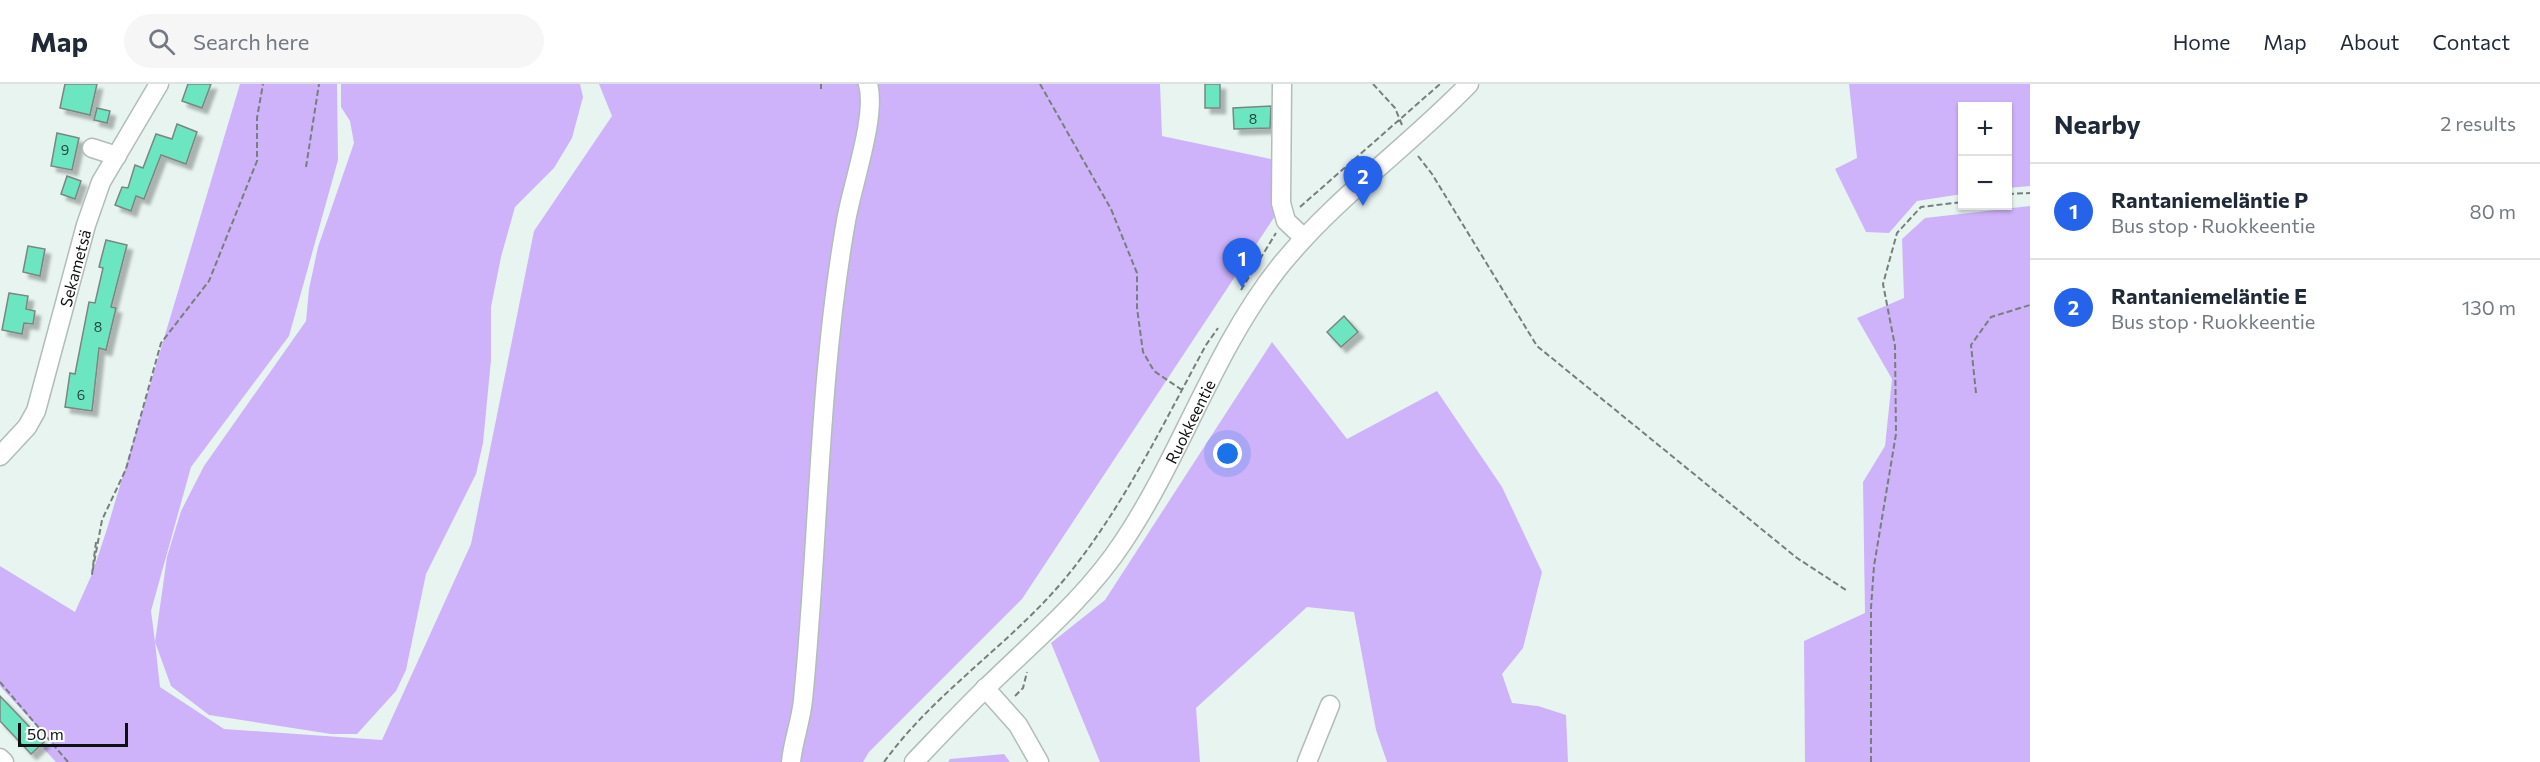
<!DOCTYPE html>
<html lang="en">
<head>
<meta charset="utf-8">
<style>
  :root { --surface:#fff; --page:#f6f6f7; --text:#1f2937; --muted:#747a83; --line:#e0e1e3; --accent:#2563eb }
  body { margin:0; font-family:Commissioner,sans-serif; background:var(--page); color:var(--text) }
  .controls { position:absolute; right:18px; top:18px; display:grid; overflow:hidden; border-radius:0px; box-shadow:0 2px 4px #0004 }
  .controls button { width:54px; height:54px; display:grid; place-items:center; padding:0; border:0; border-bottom:2px solid var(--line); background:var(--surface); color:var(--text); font:30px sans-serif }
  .scale { position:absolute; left:18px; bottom:15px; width:110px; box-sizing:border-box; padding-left:6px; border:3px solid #0d110f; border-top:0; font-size:16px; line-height:21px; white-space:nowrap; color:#0d110f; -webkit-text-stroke:4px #fff; paint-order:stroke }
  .you { position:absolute; left:1228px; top:370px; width:21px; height:21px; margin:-15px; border:4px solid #fff; border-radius:50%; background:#1a73e8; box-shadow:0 0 0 9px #1a73e833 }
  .badge { display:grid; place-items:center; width:39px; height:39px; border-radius:50%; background:var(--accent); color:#fff; font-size:20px; font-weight:700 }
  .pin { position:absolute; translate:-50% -50px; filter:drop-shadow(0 2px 3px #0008) }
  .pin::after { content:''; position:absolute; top:32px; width:21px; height:18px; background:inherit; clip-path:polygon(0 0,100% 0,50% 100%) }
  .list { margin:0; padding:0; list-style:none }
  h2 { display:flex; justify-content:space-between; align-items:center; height:78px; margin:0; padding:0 24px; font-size:26px }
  h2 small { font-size:20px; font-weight:400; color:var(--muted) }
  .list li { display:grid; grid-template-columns:39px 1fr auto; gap:18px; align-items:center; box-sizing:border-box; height:96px; padding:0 24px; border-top:2px solid var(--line) }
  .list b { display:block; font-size:22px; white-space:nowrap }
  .list p { margin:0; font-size:20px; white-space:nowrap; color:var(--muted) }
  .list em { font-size:20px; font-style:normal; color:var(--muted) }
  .icon { flex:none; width:33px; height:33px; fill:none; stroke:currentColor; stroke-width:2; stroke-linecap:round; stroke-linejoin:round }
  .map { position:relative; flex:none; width:2030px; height:678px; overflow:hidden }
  header { display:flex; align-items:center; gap:36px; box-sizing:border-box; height:84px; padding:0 30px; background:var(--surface); border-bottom:2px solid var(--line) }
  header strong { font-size:28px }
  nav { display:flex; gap:33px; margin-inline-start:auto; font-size:21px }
  .search { width:420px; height:54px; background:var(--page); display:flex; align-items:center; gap:15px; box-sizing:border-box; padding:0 21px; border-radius:33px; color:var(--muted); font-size:22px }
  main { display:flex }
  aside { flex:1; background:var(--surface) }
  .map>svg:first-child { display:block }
</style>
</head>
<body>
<header>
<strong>Map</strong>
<div class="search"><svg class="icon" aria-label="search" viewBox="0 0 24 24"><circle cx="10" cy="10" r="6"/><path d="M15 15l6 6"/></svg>Search here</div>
<nav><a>Home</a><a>Map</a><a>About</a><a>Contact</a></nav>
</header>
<main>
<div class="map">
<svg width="2030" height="678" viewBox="0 0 2030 678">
  <defs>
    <filter id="shadow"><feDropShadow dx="5.5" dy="5.5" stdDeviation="1.5" flood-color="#0004"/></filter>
  </defs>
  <rect width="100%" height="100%" fill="#e8f4ef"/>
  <path fill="#cfb3fa" d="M240,0H337L338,76L289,252L191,383L151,527L155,558L167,473L181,427L204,382L306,237L309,205L318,163L354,59L350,37L341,23V0H580L583,13L572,54L554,84L515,123L501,173L491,223V276L483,359L476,390L426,490L406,586L396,607L357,650H331L209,631L171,602L155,558L160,603L224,645L382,656L471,460L534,147L612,32L599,0H1160L1162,52L1276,76L1279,126L1022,515L869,668L863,678H56L43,664L52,659L0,602V482L75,528L92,490L107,445Z
    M1849,0H2030V102L2008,104V22H1962V110L1917,117L1889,149L1866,148L1835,85L1857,74Z
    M2030,122V678H1805L1804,557L1865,529L1863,398L1885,362L1892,295L1857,234L1904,214L1902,155L1925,134Z
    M1272,258L1347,355L1437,307L1502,403L1542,488L1523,564L1502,590L1512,619L1538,622L1566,631L1568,678H1387L1376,646L1354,528L1307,523L1196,624L1200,678H1100L1051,559L1105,516Z
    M1004,670L1010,678H948L950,675Z"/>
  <path fill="#6ce6c1" stroke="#7b8681" stroke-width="1.5" filter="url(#shadow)" d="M65,0H97L90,31L60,24Z
    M188,0H211L202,24L182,17Z
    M1205,0H1220V24H1205Z
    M1271,22L1270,44L1234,45L1233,24Z
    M97,24L110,27L107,39L94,36Z
    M177,40L197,48L186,80L161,71L144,115L136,112L131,127L115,121L122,103L128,104L135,81L143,84L156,50L172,55Z
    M57,49L79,54L72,86L51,82Z
    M67,92L81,97L75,115L61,110Z
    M106,156L127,161L111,223L116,224L106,266L99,264L92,327L65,323L70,289L75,290L89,218L95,219L103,184L99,183Z
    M28,162L45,165L40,192L23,188Z
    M9,209L28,212L26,225L35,227L33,240L24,239L22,250L2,246Z
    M1344,232L1358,248L1341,263L1327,248Z
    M0,612L44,658L31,670L0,637Z"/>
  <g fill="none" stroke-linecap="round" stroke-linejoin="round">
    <defs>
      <g id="minor">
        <path d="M1282,0L1281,119L1286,137L1304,154"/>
        <path d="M92,64L117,72"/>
        <path id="s1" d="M0,372L27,343L36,327L86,141L101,98L159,0"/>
        <path d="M985,604L1018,641L1039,678"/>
        <path d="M0,674L4,678"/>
        <path d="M791,678C793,657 801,637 803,616C819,456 818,296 846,137C852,101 877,32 868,0"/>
        <path id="s2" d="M914,678C938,653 962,627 987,603C1034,557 1087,513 1123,458C1182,370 1214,265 1280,182C1335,114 1408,63 1469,0"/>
        <path d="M1307,678L1330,621"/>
      </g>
    </defs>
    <use href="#minor" stroke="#b2bdb9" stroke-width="21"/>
    <path stroke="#777f7c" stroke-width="2" stroke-dasharray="6 3" stroke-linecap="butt" d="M1040,0L1111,125L1137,189V224L1143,268L1154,287L1182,306
      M1373,0L1395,24L1402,41
      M821,5V0
      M1418,72L1432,90L1537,262L1797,474L1846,506
      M306,83L319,0
      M2008,110L2030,109
      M1300,123L1440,0
      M1241,206L1276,149
      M1976,309L1971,261L1991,233L2030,221
      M96,458L92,490L102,436L126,385L161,259L209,197L257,77V34L263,0
      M0,598L68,678
      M1015,612L1023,604L1027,588
      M884,678C934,609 1008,562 1063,497C1122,426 1162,342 1206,261L1218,244
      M1871,678V524L1874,482L1896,350L1895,262L1883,200L1897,149L1921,123L1962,118"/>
    <use href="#minor" stroke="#fff" stroke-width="18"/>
  </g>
  <g text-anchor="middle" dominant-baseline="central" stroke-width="6" stroke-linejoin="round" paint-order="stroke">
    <g font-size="14" fill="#25463c">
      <text x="1253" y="34">8</text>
      <text x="65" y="65">9</text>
      <text x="98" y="242">8</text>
      <text x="81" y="310">6</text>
    </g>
    <g font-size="16" fill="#0d110f" stroke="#fff">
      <text stroke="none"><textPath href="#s1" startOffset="206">Sekametsä</textPath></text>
      <text stroke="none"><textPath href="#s2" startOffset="442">Ruokkeentie</textPath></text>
    </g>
  </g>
</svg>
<div class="controls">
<button>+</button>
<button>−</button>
</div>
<div class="scale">50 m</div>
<div class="you"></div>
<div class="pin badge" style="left:1242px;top:204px">1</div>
<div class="pin badge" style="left:1363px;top:122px">2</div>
</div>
<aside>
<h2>Nearby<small>2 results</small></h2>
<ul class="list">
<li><span class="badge">1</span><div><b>Rantaniemeläntie P</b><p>Bus stop · Ruokkeentie</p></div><em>80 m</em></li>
<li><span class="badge">2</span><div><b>Rantaniemeläntie E</b><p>Bus stop · Ruokkeentie</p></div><em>130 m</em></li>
</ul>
</aside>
</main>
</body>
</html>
